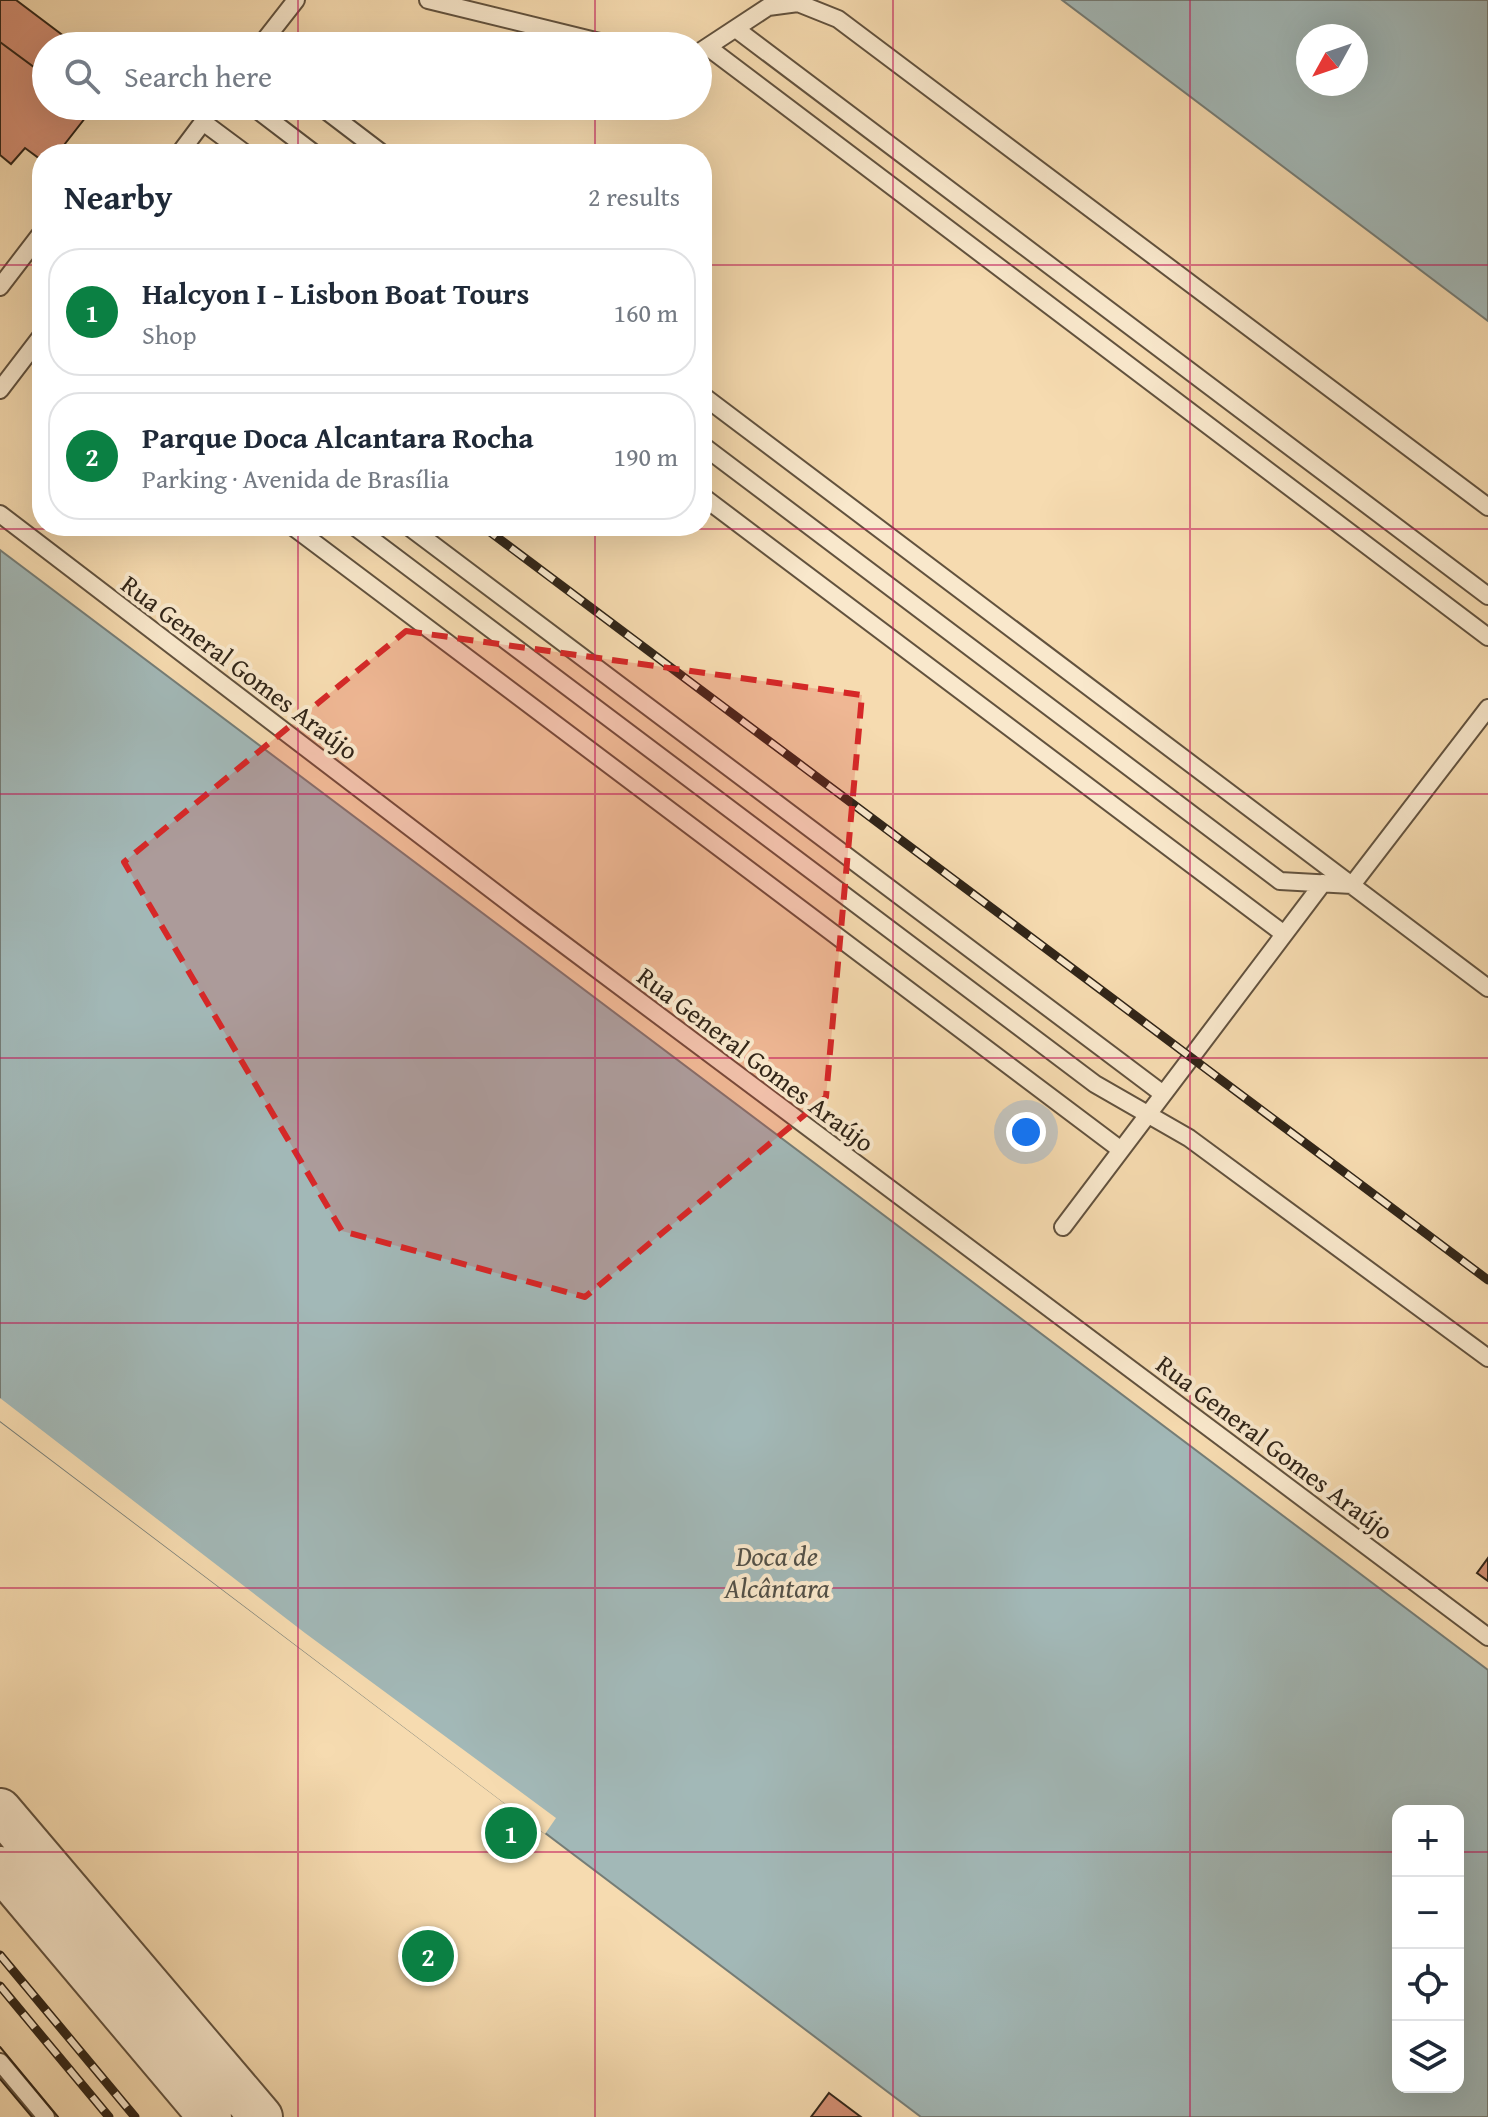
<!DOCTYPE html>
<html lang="en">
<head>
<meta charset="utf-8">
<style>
  :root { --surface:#fff; --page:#f6f6f7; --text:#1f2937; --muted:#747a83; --line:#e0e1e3; --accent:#0b8043 }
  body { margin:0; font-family:"Gentium Book Plus",serif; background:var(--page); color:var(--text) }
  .controls { position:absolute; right:24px; bottom:24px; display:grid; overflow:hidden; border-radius:16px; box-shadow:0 8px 32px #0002 }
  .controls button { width:72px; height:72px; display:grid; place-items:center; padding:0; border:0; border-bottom:2px solid var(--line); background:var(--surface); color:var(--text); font:40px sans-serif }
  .compass { position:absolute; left:1296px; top:24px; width:72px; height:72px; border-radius:50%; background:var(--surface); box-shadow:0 8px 32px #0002; rotate:230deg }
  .you { position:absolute; left:1026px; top:1132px; width:28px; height:28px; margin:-20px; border:6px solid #fff; border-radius:50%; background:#1a73e8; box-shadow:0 0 0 12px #1a73e833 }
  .badge { display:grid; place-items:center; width:52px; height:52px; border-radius:50%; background:var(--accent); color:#fff; font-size:26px; font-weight:700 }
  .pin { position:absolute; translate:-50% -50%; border:4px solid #fff; box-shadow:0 2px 8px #0006 }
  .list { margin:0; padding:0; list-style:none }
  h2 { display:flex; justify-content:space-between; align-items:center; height:104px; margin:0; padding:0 32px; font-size:34px }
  h2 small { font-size:26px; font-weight:400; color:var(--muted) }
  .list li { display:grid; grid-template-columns:52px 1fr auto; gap:24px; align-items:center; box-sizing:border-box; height:128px; margin:0 16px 16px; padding:0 16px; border:2px solid var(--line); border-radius:32px }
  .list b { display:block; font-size:30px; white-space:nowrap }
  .list p { margin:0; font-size:26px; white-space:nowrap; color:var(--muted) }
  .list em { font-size:26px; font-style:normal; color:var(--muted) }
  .icon { flex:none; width:44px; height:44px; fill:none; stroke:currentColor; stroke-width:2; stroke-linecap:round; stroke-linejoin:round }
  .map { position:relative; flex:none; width:1488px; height:2117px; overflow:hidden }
  .search { position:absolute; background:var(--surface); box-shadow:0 8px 32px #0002; left:32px; top:32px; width:680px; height:88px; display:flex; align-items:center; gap:20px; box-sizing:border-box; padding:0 28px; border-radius:44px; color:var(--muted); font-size:30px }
  .panel { position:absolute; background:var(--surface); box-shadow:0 8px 32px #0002; left:32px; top:144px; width:680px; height:392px; border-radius:32px }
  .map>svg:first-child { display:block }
</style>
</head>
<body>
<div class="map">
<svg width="1488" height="2117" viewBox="0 0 1488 2117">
  <rect width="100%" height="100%" fill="#f6dbb0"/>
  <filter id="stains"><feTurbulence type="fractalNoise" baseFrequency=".0025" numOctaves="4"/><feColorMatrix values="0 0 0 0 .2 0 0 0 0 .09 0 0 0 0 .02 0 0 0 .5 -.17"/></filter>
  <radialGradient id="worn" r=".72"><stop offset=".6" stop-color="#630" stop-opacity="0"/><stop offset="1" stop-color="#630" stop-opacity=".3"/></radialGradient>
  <path fill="#a2b8b7" stroke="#757d77" stroke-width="2" fill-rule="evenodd" d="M1062,0H1488V321ZM1356,36V84H1308V36Z
    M0,550L1488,1670V2117H921L0,1421ZM1398,1811H1458V2087H1398Z"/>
  <path fill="#f6dbb0" d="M0,1398L305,1633L556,1818L545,1834L0,1421Z"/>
  <path fill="#d48f74" stroke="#312518" stroke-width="2" d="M0,0H16L77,46H46V76L0,42Z
    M0,42L46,76V106H79L89,113L57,154L45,152L40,159L25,148L11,164L0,155Z
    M79,106H101L93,116Z
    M1488,1558V1581L1477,1573Z
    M829,2093L861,2117H811Z"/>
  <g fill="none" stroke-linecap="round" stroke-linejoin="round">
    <defs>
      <path id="service" d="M428,0L616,46
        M736,29L1488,596
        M260,46L296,0
        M709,48L1488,637
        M698,53L768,7L798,3L838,19L1488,507
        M252,106L315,154
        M320,106L383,154
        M203,122L246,154
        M179,154L215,106
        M0,287L42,232
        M0,390L42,335
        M702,395L1488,988
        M702,445L1280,881L1352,885L1488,708
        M702,496L1284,934
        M0,514L526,916L1488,1637
        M292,526L1121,1150
        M354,526L1095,1084L1189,1138L1488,1358
        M408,526L1163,1094
        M1063,1227L1323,883
        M0,2062L46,2117"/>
      <path id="tertiary" d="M0,1810L261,2117
        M0,1868L210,2117"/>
    </defs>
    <use href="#service" stroke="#62523e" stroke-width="20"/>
    <use href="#tertiary" stroke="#62523e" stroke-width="46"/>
    <use href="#service" stroke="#f9e8cc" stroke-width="16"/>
    <use href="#tertiary" stroke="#f9e8cc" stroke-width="42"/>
    <path stroke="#312518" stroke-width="2" d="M0,2047L58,2117
      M0,2079L32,2117"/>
    <defs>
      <path id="rail" d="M482,526L1488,1280
        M0,1955L135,2117
        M0,1986L109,2117"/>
    </defs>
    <use href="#rail" stroke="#312518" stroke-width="9"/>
    <use href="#rail" stroke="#f9e8cc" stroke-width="6" stroke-dasharray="18" stroke-linecap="butt"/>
  </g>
  <path fill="#d62828" fill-opacity="0.2" stroke="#d62828" stroke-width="6" stroke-dasharray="16 10" stroke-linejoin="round" d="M406,631L862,695L826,1097L585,1297L342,1231L124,862Z"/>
  <path fill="none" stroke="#c2185b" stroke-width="2" stroke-opacity="0.55" d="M298,0V46M595,0V46M893,0V2117M1190,0V2117M298,106V154M595,106V154M0,265H42M702,265H1488M298,526V2117M595,526V2117M0,529H1488M0,794H1488M0,1058H1488M0,1323H1488M0,1588H1488M0,1852H1398M1458,1852H1488"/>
  <g text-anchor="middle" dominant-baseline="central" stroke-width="8" stroke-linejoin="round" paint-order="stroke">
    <g font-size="26" fill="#312518" stroke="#f9e8cc">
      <text transform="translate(240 667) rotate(37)">Rua General Gomes Araújo</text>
      <text transform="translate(756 1059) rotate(37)">Rua General Gomes Araújo</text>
      <text transform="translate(1275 1447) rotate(37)">Rua General Gomes Araújo</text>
    </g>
    <g font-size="28" font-style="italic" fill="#535148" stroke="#f9e8cc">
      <text x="777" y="1555">Doca de<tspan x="777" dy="32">Alcântara</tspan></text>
    </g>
  </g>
  <rect width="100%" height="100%" filter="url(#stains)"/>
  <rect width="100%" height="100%" fill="url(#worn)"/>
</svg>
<div class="controls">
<button>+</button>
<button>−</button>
<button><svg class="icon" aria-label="locate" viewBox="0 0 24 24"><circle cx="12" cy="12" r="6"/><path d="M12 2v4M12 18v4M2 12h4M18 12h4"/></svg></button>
<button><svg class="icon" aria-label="layers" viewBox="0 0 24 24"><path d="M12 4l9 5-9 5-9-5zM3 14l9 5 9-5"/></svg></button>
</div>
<svg class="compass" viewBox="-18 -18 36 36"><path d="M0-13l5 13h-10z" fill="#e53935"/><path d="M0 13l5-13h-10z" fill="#747a83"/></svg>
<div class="you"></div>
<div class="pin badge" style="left:511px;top:1833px">1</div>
<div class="pin badge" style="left:428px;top:1956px">2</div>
<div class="search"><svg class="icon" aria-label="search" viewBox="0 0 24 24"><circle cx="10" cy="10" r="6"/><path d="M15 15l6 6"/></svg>Search here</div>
<section class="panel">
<h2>Nearby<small>2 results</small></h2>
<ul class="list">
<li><span class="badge">1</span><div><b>Halcyon I - Lisbon Boat Tours</b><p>Shop</p></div><em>160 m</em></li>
<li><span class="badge">2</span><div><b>Parque Doca Alcantara Rocha</b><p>Parking · Avenida de Brasília</p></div><em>190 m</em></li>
</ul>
</section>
</div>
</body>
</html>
